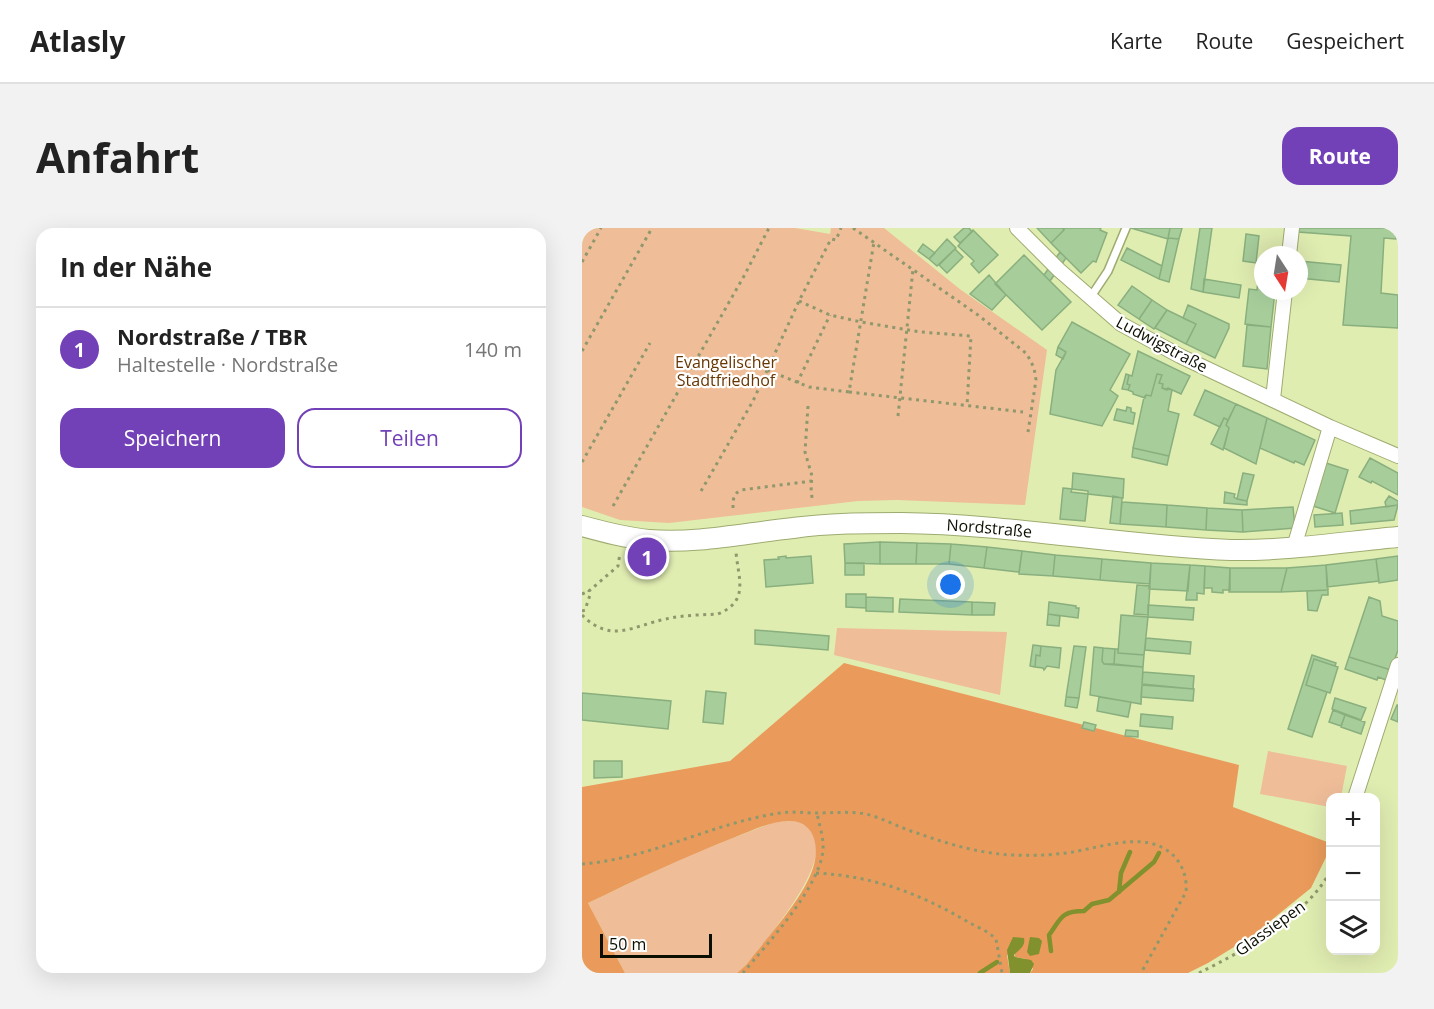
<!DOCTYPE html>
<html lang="de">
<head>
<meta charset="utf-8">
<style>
  :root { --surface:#fff; --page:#f2f2f2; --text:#222; --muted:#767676; --line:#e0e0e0; --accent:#7241b8 }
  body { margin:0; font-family:"Open Sans",sans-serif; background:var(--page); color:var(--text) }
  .controls { position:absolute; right:18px; bottom:18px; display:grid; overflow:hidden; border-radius:12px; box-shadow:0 6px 24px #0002 }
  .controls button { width:54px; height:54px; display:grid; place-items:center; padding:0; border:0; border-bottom:2px solid var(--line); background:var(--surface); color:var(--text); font:30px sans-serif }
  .compass { position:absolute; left:672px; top:18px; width:54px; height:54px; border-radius:50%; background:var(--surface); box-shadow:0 6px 24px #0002; rotate:168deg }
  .scale { position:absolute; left:18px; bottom:15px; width:112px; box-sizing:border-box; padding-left:6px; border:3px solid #0b0f00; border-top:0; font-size:16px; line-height:21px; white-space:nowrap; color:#0b0f00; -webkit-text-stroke:4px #fff; paint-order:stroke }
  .you { position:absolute; left:369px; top:357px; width:21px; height:21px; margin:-15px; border:4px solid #fff; border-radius:50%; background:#1a73e8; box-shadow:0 0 0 9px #1a73e833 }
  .badge { display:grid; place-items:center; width:39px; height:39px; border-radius:50%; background:var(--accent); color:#fff; font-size:20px; font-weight:700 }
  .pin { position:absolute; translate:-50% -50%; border:3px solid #fff; box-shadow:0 2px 6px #0006 }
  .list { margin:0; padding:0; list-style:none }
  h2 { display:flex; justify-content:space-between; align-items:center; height:78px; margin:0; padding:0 24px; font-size:26px }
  h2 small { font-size:20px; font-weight:400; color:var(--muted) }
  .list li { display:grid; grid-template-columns:39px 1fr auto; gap:18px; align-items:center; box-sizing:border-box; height:84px; padding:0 24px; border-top:2px solid var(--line) }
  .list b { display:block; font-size:22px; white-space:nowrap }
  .list p { margin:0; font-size:20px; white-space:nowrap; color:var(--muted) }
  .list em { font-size:20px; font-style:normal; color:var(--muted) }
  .actions { display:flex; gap:12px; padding:18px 24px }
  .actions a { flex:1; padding:14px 0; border:2px solid var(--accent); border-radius:18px; text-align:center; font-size:21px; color:var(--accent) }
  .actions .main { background:var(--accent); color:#fff }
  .icon { flex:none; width:33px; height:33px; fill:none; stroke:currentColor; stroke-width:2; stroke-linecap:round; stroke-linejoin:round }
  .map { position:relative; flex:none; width:816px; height:745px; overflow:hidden; border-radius:18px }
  header { display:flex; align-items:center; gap:36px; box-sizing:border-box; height:84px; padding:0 30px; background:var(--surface); border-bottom:2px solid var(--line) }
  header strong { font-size:28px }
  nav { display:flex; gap:33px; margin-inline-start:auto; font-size:21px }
  .intro { display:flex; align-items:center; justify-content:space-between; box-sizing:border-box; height:144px; padding:0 36px }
  h1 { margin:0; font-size:42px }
  .button { padding:15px 27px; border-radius:18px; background:var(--accent); color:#fff; font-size:21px; font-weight:700 }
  main { display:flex; gap:36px; padding:0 36px }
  aside { flex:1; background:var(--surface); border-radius:18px; box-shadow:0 6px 24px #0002 }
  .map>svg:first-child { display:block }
</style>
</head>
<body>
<header>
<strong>Atlasly</strong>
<nav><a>Karte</a><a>Route</a><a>Gespeichert</a></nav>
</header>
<div class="intro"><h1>Anfahrt</h1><a class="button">Route</a></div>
<main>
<aside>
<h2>In der Nähe<small></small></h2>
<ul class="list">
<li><span class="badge">1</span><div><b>Nordstraße / TBR</b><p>Haltestelle · Nordstraße</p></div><em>140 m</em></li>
</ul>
<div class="actions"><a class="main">Speichern</a><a>Teilen</a></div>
</aside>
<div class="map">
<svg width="816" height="745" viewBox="0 0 816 745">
  <rect width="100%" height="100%" fill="#e0edb1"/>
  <path fill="#efbd98" d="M0,0H213L248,6L249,0H302L379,62L465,122L443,277L315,272L276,273L87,295L38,292L0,279Z
    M255,400L425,404L418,467L252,427Z
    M686,523L765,538L759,569L748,570V579L678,566Z
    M210,593C214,594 221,594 224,596C264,624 182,713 164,737L155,745H43L6,675L107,627L192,594Z"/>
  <path fill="#ea9b5b" d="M262,435L657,537L651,579L748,615V621L729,660L670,708L626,735L606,745H448L451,741L444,731L433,729V725L425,727L428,745H155L164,737C185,709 220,673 231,640C238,620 233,593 208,593C188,593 170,603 151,610C102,629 54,652 6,675L43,745H0V559L148,533Z"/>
  <path fill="#80912e" d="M431,709L442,710C444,719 436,722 432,727L433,729L449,732L452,736L448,745H428L425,722Z
    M448,709L457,710L460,713L457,726L448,728L445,724Z"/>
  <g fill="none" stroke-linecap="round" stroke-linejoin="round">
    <path stroke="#80912e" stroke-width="4.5" d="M537,664L539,645L548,624
      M469,723L467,707C479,691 478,683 502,683L510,676L527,672L572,634L577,625
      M398,745L415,734"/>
  </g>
  <path fill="#a7cd9b" stroke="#89af7e" stroke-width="1.5" d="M382,0H387L390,4L378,15L372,9Z
    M455,0H480L482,2L469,15Z
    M482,0H519L518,2L525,5L514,34L511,33L499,45L469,15L482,2Z
    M549,0H588L586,11Z
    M588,0H600L597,11L586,10Z
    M618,0H630L621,64L609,61Z
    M716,0H816L814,11L802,10L799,65L816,67V100L761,97L769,8L716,4Z
    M391,2L416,27L397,45L389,36L392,33L376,18Z
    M664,6L677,8L674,35L661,33Z
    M586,10L597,11L587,54L577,51Z
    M365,11L374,20L355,38L347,31Z
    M341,16L353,25L347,31L336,23Z
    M545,20L580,38L577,51L539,32Z
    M373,21L381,29L365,45L357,37Z
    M478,24L484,30L468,53L462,47Z
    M442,27L489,74L460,102L413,56Z
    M717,33L759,37L757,54L717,50Z
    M407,47L424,67L410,82L388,66Z
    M622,51L659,57L657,70L621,64Z
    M676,52H681V63H693L689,99L663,96L667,61L675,62Z
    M550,58L570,72L557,91L536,77Z
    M570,72L585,82L572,101L557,91Z
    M606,77L647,96V100L633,130L604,116L614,96L601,90Z
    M585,82L614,96L604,116L573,100Z
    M490,94L548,126L528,162L536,168L520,198L468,186L474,142L484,124L476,119Z
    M665,97L689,99L685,141L661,138Z
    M476,119L484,124L481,131L474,127Z
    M556,123L608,148L599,166L586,160L585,162L580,160L581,156L577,155L580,147L575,146L569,168L564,167L563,170L551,166V164L546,162L548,157L545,156L547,147L550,148Z
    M544,146L547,147L545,156L548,157L546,162L540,161Z
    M575,146L580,147L577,155L581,156L580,160L590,162L586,183L597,186L587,228L551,220L562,169L564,167L569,168Z
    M623,162L654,176L646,192L642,190L638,199L612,187Z
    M654,176L685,190L674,236L642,220L647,200L644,197Z
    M545,179L549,180V184L553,185L551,196L532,192L535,181L544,183Z
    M642,190L646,192L644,197L647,200L641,222L629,216Z
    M685,190L733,212L722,237L713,233L712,235L678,220Z
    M551,220L587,228L585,237L550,229Z
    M788,230L816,245V267L790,253L789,255L777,249Z
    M744,235L766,242L753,285L731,278Z
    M491,245L542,251L541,270L506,266V263L490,261Z
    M661,245L672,247L665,273L655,271Z
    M481,260L490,261L489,264L506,266L503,293L478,291Z
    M643,264L653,266L652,269L655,271L665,273V277L642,275Z
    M531,268L540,270L538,296L528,295Z
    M807,268L816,273V277L804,279L803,274Z
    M540,274L585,277L584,299L538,296Z
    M585,277L625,280L624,302L584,299Z
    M816,277L812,292L769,296L768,283Z
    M711,279L713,300L661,304L660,282Z
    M625,280L660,282L661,304L624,302Z
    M760,285L761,297L733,299L732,287Z
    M298,314L335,315L334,336H298Z
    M298,314V336L263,335L262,316Z
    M335,315L369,316L367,336H334Z
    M369,316L405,319L402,340L367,336Z
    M405,319L440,323L437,344L402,340Z
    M440,323L473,327L471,348L437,346Z
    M473,327L520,331L518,352L471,348Z
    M204,328V330L229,328L231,355L184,359L182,332L197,331L196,329Z
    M816,328V352L797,355L794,331Z
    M520,331L569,335L568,356L518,352Z
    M794,331L797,353L745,359L744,337Z
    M263,335H282V347H263Z
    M569,335L608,337L606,363L567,361Z
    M608,337L623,338L622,366L615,365V372H604Z
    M744,337L746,362L699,364L705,340Z
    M623,338L648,340V362H641V365L630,364V360H622Z
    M648,340H705L699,364H647Z
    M555,357L568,358L566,387L552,386Z
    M746,362V367H740L735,383L726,382L725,363Z
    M264,366H284V380L264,379Z
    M284,369L311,370V384L284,383Z
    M787,369L798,373L800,388L816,393V422L809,442L767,429Z
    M318,371L390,374V387L317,384Z
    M390,374L413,375L412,387H390Z
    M467,374L494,378V380H497L496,390L466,386Z
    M566,377L612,380L611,392L566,389Z
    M466,386L478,388L477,398L465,397Z
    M539,387L566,389L562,427L536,425Z
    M173,402L247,408L246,422L173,416Z
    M564,410L609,414L608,426L563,422Z
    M451,417L459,418L458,428L454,427L453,439L448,438Z
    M459,418L479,420L477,440L465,438L462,442L461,440L453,439L454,427L458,428Z
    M492,418L504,419L497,470L484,469Z
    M512,419L521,420L520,433L522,436L561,439L559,476L508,467Z
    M521,420L533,421L532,436H522L520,433Z
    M533,421H536V425L562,427L561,439L532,436Z
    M730,427L754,435L753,438L732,431L724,457L745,464L730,509L706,501Z
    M767,429L809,442L804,452L796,449L795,452L763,441Z
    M732,431L756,439L748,465L724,457Z
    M561,444L612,448L611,461L560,456Z
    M560,457L612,461L611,473L559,469Z
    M124,463L144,465L141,496L121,494Z
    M0,465L89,473L86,501L0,492Z
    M484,469L497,470L495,480L483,478Z
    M517,469L549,474L546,489L515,483Z
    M753,470L784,480L779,492L750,481Z
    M815,477H816V494L809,491Z
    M751,482L763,487L759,498L747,494Z
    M559,486L591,489L590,501L558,498Z
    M763,487L783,494L779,506L759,499Z
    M502,494L514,497L512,503L500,500Z
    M544,502L556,503V509L543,508Z
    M12,533H40V549L12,550Z"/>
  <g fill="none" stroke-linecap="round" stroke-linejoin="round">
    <defs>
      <path id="lane" d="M508,70L526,43L544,0"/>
      <path id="street" d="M435,0L477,42L539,96L598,128L748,199L816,228
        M707,27L710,0
        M691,171L703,63
        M712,319L748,199
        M773,570L816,437"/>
      <g id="secondary">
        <path id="s1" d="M0,298C22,304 44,310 67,312C114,316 163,305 211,300C247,295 283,295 319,295C429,296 539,318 649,322C704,323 761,314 816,309"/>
      </g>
    </defs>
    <use href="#lane" stroke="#9eab70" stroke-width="10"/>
    <use href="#street" stroke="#9eab70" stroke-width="16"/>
    <use href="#secondary" stroke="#9eab70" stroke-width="22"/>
    <path stroke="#8f986d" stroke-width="3" stroke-dasharray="3 4.5" stroke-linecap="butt" d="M271,0L396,87L445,126L452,140L454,152L446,204
      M0,34L19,0
      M217,73L248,87L279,94L339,104L389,108L385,178
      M0,123L70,0
      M185,142L227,159L267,164L292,14
      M215,155L248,87
      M267,164L441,184
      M226,178L223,224L230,248L229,259L230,270
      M316,188L331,41
      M0,234L68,115
      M119,263L171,173L217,73L249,11L254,12L259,0
      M31,278L162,48L187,0
      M151,280C151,272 151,266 159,262L230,253
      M0,366L7,363
      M0,383L3,382L8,367L7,363L36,338L38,325
      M0,387C29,416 50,398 84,391C100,387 119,387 136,386C168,373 156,350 154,324
      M0,636C68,631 130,595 198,585C210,583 222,585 234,585C251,585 267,583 284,586C301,590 318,600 335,605C366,616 399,626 432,627C452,628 472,627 491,624C513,620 545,610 567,615C592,620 606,640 604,664L559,745
      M234,645C291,648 337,665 386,694C395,699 406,703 414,711L420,745
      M161,745C185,716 238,659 241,622C242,610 237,596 235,585
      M617,745C663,722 723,689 748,644"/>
    <use href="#lane" stroke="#fff" stroke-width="7"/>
    <use href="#street" stroke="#fff" stroke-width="14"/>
    <use href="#secondary" stroke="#fff" stroke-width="20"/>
  </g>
  <g text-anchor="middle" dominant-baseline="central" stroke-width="4.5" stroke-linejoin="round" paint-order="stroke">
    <g font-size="16" fill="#0b0f00" stroke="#fff">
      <text transform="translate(580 116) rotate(28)">Ludwigstraße</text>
      <text stroke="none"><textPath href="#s1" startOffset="410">Nordstraße</textPath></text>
      <text transform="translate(688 700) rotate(-36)">Glassiepen</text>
    </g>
    <g font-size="16" fill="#683600" stroke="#fff">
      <text x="144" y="134">Evangelischer<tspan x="144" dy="18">Stadtfriedhof</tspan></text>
    </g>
  </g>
</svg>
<div class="controls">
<button>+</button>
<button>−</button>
<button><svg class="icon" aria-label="layers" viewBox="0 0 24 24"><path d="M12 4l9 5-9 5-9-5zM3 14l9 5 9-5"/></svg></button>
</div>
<svg class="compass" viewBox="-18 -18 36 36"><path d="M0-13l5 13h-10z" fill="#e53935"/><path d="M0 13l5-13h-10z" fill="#767676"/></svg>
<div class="scale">50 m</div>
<div class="you"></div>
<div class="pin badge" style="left:65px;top:329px">1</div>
</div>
</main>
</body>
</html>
